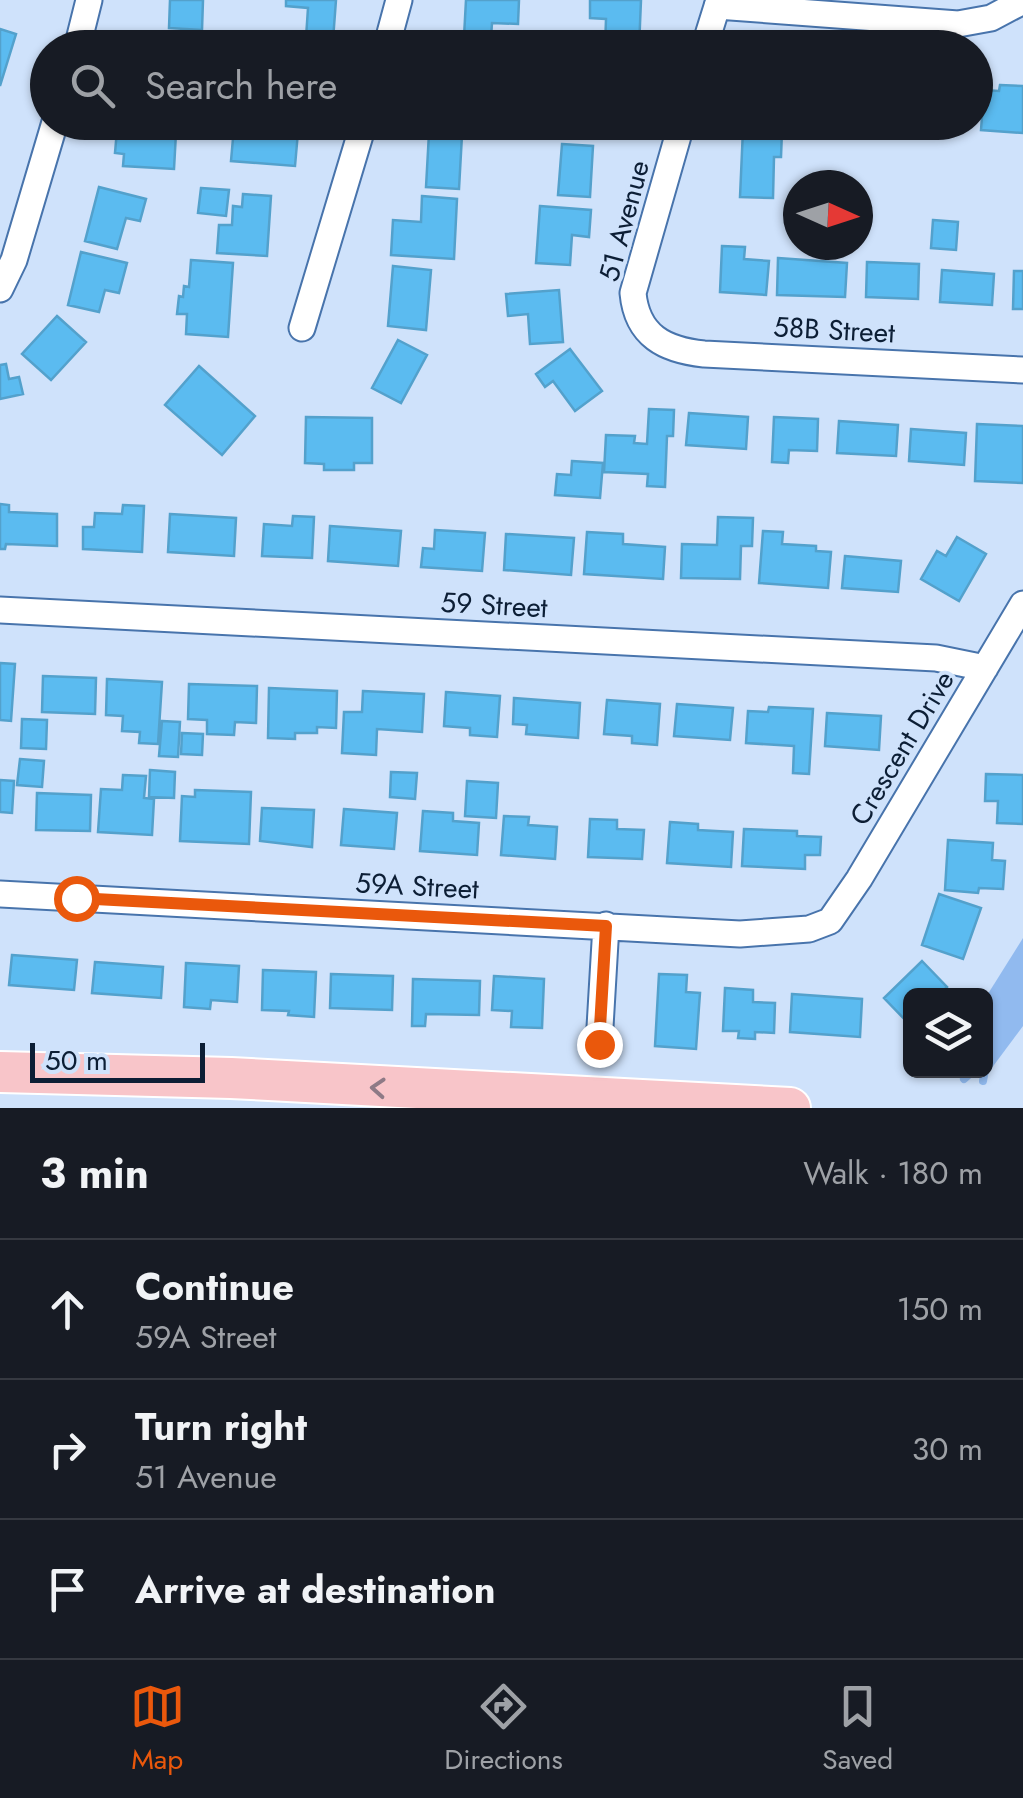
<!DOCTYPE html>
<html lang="en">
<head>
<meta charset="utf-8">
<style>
  :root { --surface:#171b24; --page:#242831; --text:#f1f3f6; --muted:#9ea1a6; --line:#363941; --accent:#ea580c }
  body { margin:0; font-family:Jost,sans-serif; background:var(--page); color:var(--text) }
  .controls { position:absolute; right:30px; bottom:30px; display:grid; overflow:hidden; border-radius:15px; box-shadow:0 2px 8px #0004 }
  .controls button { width:90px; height:90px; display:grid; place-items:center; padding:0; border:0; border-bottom:2px solid var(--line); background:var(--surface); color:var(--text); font:50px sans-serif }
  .compass { position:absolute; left:783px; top:170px; width:90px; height:90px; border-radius:50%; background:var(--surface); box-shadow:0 2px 8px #0004; rotate:93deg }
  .scale { position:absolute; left:30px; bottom:25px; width:175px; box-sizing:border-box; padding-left:10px; border:5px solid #0c1e35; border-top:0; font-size:28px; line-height:35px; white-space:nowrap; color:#0c1e35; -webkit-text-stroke:8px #cfe2fb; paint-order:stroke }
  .stop { position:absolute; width:30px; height:30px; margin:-22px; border:8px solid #ea580c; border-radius:50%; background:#fff }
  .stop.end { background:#ea580c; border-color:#fff; box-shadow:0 2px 10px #0008 }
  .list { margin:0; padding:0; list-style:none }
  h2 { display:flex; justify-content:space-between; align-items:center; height:130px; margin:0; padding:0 40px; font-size:42px }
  h2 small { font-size:32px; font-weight:400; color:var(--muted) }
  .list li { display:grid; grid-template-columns:65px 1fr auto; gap:30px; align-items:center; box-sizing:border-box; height:140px; padding:0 40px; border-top:2px solid var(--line) }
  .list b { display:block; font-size:38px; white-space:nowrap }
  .list p { margin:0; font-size:32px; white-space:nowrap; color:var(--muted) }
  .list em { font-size:32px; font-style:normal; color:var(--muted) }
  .icon { flex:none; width:55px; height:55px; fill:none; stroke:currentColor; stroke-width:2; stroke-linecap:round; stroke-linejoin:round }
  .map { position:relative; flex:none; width:1023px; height:1108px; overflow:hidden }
  .search { position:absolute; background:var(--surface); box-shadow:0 2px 8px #0004; left:30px; right:30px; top:30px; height:110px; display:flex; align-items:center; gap:25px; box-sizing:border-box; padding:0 35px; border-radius:55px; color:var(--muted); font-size:38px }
  .sheet { height:550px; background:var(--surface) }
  nav { display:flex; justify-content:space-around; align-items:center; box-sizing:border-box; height:140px; border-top:2px solid var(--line); background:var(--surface); font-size:28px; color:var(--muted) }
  nav a { display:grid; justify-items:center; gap:5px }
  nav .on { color:var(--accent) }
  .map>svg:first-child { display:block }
</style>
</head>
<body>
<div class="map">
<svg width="1023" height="1108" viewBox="0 0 1023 1108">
  <rect width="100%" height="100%" fill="#cfe2fb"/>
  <path fill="#91baef" d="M1023,938V1026L991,1069H986V997Z"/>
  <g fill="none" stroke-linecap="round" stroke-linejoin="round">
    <path stroke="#91baef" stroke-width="8" d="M964,1079L974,1070
      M983,1081L985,1070"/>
  </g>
  <path fill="#5bbbf0" stroke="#53a1cc" stroke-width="2.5" d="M170,0H203L202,30L169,28Z
    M286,0H336L333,40L306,38L308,8L286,6Z
    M466,0H519L518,24L492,23L491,38L464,37Z
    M590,0H641L639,48H605L606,19L590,18Z
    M0,29L16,34L0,86Z
    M1000,85L1023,86V133L981,130L984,90L999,91Z
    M840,122H892L891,133L840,131Z
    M234,127L298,132L295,166L231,161Z
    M743,129L782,131L781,157H774L773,198L740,197Z
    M117,130L176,133L174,169L123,166L124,154L115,153Z
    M429,133L462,135L459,189L426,187Z
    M562,144L593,146L590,197L558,195Z
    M99,187L146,199L140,221L126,218L117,249L85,241Z
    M201,188L229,190L226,216L198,213Z
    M243,194L271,196L267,256L217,253L219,225H232L233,206L242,207Z
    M422,196L457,199L454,259L391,255L393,220L421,222Z
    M540,206L591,210L589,237L572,235L570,265L536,263Z
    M933,220L958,222L956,250L931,248Z
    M722,246L745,247L744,259L769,261L766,295L720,292Z
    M81,252L127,263L119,293L105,290L99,312L68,305Z
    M778,258L847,263L845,297L777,295Z
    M191,260L233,263L228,337L186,334L187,314H177L179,296L183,297L184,286L189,287Z
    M867,262L919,264L918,299L866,297Z
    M393,266L431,270L426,330L388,326Z
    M942,270L994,274L992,305L940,302Z
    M1014,271H1023V309H1013Z
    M559,290L563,342L530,344L528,314L508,316L506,294Z
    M57,316L86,342L51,380L22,354Z
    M398,340L427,355L401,403L372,388Z
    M570,349L602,391L575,411L553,381L545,387L536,374Z
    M6,364L9,379L19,377L23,394L0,399V365Z
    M199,366L255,416L222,455L165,405Z
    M649,409L674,410L673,436H667L665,487L647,486L648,474L604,472L606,435L635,436L634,443L647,444Z
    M689,413L748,417L746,449L686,445Z
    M306,417L372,418V463H354V470H324V464L305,463Z
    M774,417L818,419L817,451L789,450L788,463L772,462Z
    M839,421L898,425L896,456L837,453Z
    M977,424L1023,426V483L975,481Z
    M911,429L966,433L964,465L909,461Z
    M572,461L603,463L600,498L555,495L557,474L571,475Z
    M0,504L9,505V512L57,514V546L6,544L5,549H0Z
    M123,505L144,506L142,552L83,549V527H94L95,513L122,514Z
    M170,514L236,518L234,556L168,552Z
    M293,516L314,517L312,558L262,556L264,524L292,526Z
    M718,517L753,518L752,546H741L740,579L681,578L682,544L717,545Z
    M330,526L401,531L398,566L328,561Z
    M435,530L485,533L482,571L421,567L423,548L434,549Z
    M763,531L783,532L782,544L816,546V551L831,552L828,588L759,583Z
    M587,532L623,534V544L665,547L663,579L584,574Z
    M506,534L574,538L571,575L504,570Z
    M957,537L986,554L959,601L921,579L937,551L946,556Z
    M845,556L901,561L898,592L842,588Z
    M0,663L15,664L11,721L0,720Z
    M43,676L96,678L95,714L42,712Z
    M107,679L162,682L158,744L139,743L140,732L122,731L123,716L106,715Z
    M189,684L257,686L256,723L235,722L234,735L207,734V720L188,719Z
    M269,688L337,691L336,728L317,727V733H295V739L268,738Z
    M363,691L424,694L422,732L377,729L376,755L342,753L344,712H362Z
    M446,692L500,696L497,737L470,735V728L444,726Z
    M514,698L580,703L578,738L526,734L527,725L513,724Z
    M607,700L660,704L657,745L632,743V736L604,734Z
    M677,704L733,708L730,740L674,736Z
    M769,707L813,709L809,774L793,773L794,746L746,743L748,711L768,712Z
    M827,713L881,716L879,750L825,746Z
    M22,719L47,720L46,749L21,748Z
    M162,721L180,722L178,757L159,756Z
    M182,733L203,734L202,755L181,754Z
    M20,759L44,761L42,787L17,785Z
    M150,770L175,772L174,798L149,797Z
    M391,772L417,773L415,799L390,797Z
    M986,774L1023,775V824L997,823L998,801H985Z
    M123,775L146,776L144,798L154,799L152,835L98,832L101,789L122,790Z
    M0,780L14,781L12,813L0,812Z
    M467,781L498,783L496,818L465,816Z
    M195,790L251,792L249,844L180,841L182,796L195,797Z
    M37,793L91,795L90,831L36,830Z
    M262,808L314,810L312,847L260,841Z
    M344,809L397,813L394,849L341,845Z
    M423,811L453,813V821L479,823L477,855L420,851Z
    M504,816L529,817L528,825L557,827L555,859L501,855Z
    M590,819L617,820V829L644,830L642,859L588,857Z
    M670,822L698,824V830L733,832L731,867L667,863Z
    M744,829L797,831V836L821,837L820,855H805V869L742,866Z
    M948,840L993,843L992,860L1005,861L1003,889L979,888L978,893L945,890Z
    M939,894L981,908L963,959L922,945Z
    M12,955L77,960L74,990L9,985Z
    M922,961L947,987L938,996H910V1025L884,998Z
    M95,962L163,967L161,998L92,993Z
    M186,963L239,966L237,1002L211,1000L210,1009L184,1007Z
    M263,970L316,972L314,1017L288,1015L289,1011L262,1010Z
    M331,974L393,976L392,1010L330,1008Z
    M659,974L687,975L686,992L700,993L696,1049L655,1046Z
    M494,976L544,979L542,1028L511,1027L512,1011L492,1010Z
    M413,979L480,981L479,1015L426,1014L425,1026H412Z
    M725,988L753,990V1002L775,1003L774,1033L755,1032V1039L738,1038L739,1031H723Z
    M792,994L862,999L860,1037L790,1032Z"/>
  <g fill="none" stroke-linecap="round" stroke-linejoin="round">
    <defs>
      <path id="street" d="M717,6L958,24L991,18L1023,1
        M77,48L89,0
        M386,48L399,0
        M704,48L719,0
        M682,122L633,293C637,336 665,350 704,354L1023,370
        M0,289L14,260L55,122
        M302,328L364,122
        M0,610L936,658L985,668
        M0,894L740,934L809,929L830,921L859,879L1023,604
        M599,1044L606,925"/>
      <path id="primary" d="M0,1072L231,1078L790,1108"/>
    </defs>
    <use href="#street" stroke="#4874ac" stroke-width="29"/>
    <use href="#primary" stroke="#fff" stroke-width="44"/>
    <use href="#street" stroke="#fff" stroke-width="25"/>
    <use href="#primary" stroke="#f8c5c9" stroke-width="40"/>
  </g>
  <defs><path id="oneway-chevron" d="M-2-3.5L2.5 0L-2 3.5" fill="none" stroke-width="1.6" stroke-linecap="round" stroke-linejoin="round" transform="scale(2.5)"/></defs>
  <use stroke="#8e7a86" href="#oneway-chevron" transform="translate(378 1088) rotate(-176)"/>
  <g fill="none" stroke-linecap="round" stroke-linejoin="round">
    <path stroke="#ea580c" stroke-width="12" d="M76,898L606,926L599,1044"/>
  </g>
  <g text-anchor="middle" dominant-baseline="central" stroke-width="8" stroke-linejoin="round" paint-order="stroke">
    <g font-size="28" fill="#0c1e35" stroke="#cfe2fb">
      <text transform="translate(624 221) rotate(-75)">51 Avenue</text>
      <text transform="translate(834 330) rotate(3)">58B Street</text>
      <text transform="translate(494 605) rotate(3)">59 Street</text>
      <text transform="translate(902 748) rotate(-59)">Crescent Drive</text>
      <text transform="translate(417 886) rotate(3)">59A Street</text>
    </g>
  </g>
</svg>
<div class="controls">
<button><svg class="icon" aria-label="layers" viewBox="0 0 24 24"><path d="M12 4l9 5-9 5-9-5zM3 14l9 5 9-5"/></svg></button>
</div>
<svg class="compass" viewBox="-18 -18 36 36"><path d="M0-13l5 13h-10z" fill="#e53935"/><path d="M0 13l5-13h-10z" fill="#9ea1a6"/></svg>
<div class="scale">50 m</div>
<div class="stop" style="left:76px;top:898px"></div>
<div class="stop end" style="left:599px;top:1044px"></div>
<div class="search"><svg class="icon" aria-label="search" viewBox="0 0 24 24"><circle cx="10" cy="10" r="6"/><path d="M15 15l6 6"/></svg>Search here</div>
</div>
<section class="sheet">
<h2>3 min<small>Walk · 180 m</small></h2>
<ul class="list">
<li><svg class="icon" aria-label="ahead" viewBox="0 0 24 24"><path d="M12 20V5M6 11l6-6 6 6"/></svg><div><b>Continue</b><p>59A Street</p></div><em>150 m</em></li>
<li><svg class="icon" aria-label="right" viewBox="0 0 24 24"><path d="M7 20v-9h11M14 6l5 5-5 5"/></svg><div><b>Turn right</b><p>51 Avenue</p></div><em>30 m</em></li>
<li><svg class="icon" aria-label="arrive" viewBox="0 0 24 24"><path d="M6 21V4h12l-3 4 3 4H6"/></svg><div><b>Arrive at destination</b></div></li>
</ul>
</section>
<nav>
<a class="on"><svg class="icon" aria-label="map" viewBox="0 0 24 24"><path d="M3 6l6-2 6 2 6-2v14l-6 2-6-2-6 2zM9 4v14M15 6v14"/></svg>Map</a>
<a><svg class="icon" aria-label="directions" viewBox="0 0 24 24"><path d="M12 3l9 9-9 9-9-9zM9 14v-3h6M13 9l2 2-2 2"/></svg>Directions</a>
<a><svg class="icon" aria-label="saved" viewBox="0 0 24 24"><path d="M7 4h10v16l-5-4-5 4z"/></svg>Saved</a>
</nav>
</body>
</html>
